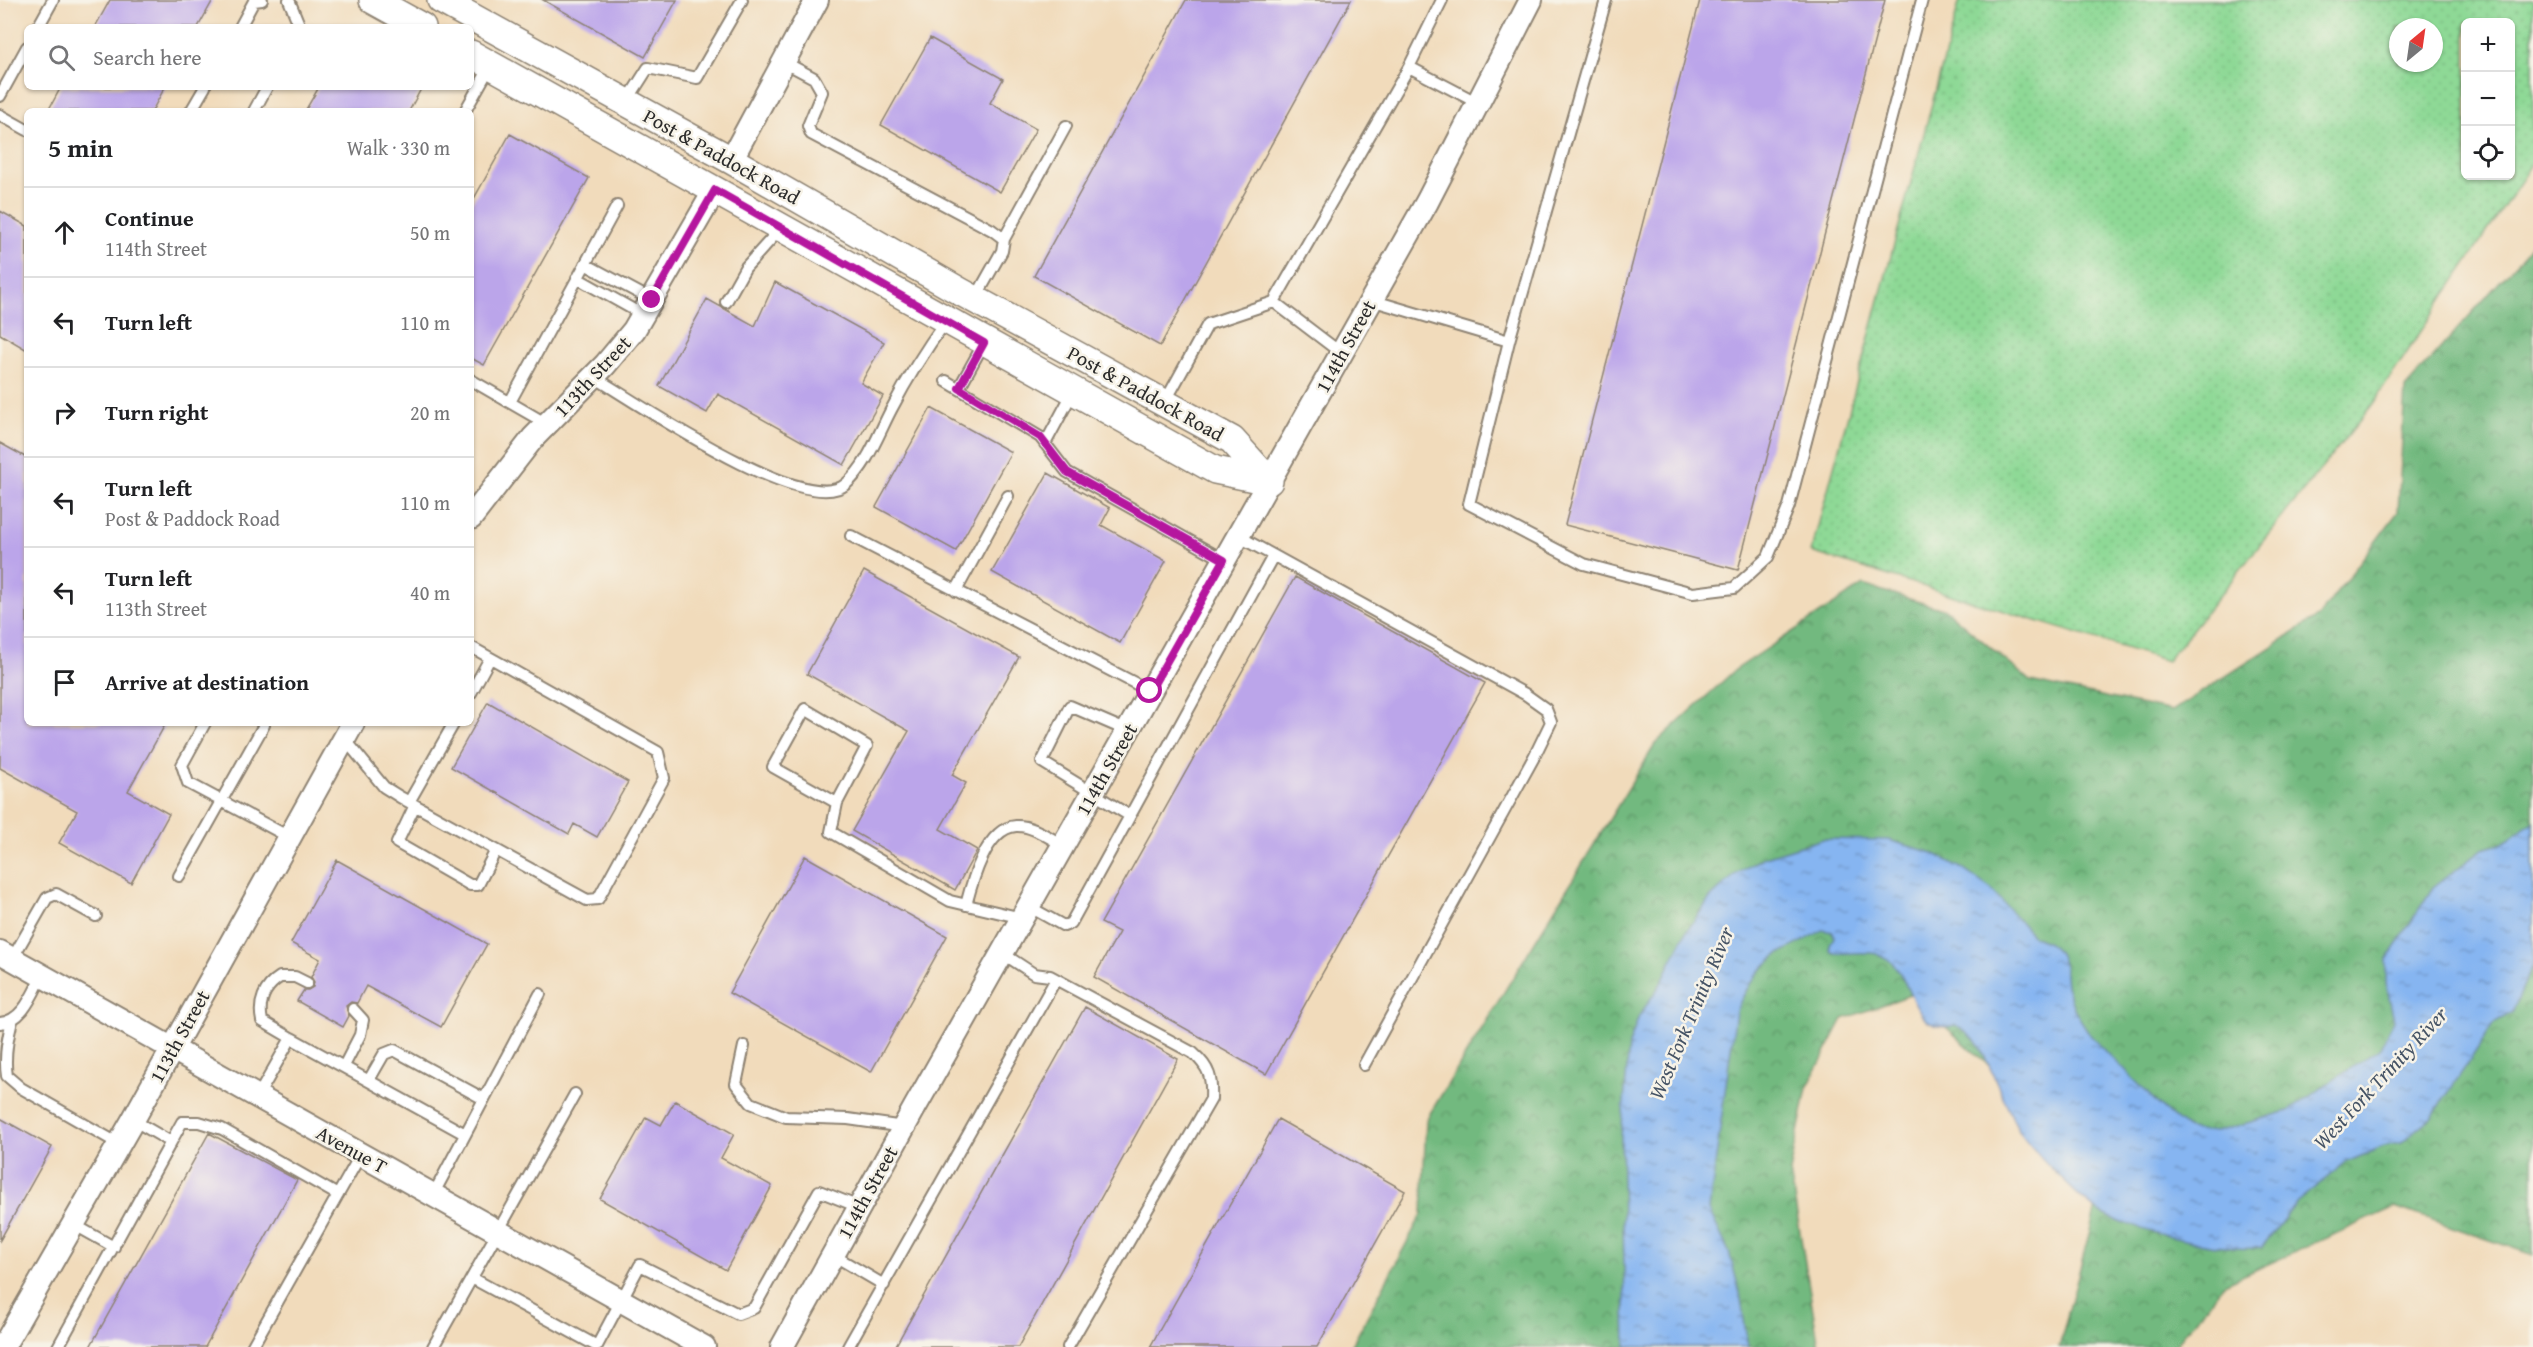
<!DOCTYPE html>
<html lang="en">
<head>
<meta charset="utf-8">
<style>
  :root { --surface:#fff; --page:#f6f6f6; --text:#202124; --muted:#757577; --line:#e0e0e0 }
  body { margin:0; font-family:"Gentium Book Plus",serif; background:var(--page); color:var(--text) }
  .controls { position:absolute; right:18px; top:18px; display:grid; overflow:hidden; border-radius:9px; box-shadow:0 2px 4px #0004 }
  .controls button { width:54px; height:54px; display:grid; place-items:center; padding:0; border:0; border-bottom:2px solid var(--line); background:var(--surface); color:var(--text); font:30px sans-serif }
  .compass { position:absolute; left:2389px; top:18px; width:54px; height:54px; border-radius:50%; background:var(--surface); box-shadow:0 2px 4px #0004; rotate:29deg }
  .stop { position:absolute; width:18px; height:18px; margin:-14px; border:4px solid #b5179e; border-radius:50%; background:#fff }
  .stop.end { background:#b5179e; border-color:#fff; box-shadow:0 2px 6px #0008 }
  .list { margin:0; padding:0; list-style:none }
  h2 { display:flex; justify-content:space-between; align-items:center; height:78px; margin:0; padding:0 24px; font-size:26px }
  h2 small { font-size:20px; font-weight:400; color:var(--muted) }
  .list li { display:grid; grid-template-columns:39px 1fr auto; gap:18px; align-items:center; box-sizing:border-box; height:90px; padding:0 24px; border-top:2px solid var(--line) }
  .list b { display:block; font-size:22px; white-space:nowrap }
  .list p { margin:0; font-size:20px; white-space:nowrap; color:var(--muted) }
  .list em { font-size:20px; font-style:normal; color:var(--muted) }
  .icon { flex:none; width:33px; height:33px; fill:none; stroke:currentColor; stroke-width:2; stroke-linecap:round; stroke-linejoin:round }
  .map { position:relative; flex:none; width:2533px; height:1347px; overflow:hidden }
  .search { position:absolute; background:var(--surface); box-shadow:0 2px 4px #0004; left:24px; top:24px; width:450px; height:66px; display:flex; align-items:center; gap:15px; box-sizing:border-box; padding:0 21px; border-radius:9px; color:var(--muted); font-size:22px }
  .panel { position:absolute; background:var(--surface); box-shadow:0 2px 4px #0004; left:24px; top:108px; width:450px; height:618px; border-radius:9px }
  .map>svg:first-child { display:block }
</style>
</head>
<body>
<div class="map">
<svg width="2533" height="1347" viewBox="0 0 2533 1347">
  <defs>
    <pattern id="grass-dots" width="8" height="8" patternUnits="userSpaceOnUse" patternTransform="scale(1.5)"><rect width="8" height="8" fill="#8ed996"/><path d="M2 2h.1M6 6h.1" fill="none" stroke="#7bba81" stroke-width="1.8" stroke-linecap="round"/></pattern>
    <pattern id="forest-crowns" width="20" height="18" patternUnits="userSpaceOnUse" patternTransform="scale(1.5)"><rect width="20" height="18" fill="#72b97f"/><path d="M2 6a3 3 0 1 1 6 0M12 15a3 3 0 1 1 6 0" fill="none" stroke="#5e9768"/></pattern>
    <pattern id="water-ripples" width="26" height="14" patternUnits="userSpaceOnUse" patternTransform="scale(1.5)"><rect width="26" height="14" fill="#86b5f1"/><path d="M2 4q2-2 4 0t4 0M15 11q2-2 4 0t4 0" fill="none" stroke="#6e93c3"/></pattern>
  </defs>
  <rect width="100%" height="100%" fill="#f7f3e8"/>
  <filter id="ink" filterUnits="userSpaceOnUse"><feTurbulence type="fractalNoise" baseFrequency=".0167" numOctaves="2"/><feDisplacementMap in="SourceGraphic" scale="12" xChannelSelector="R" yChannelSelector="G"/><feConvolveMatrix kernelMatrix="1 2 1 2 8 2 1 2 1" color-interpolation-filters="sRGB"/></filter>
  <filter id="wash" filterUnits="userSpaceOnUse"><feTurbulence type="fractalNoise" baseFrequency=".008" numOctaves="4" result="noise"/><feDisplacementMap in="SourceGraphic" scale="24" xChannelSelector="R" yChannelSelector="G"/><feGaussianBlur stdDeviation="1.35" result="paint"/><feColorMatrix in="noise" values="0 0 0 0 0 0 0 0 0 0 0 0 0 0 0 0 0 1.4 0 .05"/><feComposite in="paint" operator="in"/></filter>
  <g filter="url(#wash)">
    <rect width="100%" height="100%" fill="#f1dbbb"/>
    <path fill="url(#grass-dots)" stroke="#5c8260" stroke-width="1.5" fill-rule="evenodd" d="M1960,0H2533V163L2372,405L2167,661L1811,552ZM2466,22H2510V176H2466ZM2398,27H2434V63H2398Z"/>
    <path fill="url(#forest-crowns)" stroke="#4e7255" stroke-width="1.5" d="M2533,239V1255L2395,1207L2224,1284L2174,1347H2059L2098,1200L2011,1085L1910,995L1843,1019L1807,1088L1790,1172L1819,1347H1351L1422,1214L1426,1120L1656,743L1735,670L1863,585L1946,610L2030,681L2172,711L2319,616L2398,512L2405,388L2528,250Z"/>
    <path fill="url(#water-ripples)" stroke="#58708e" stroke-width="1.5" d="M2533,822V965L2512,1013L2495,1022L2433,1116L2401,1143L2384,1146L2345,1163L2297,1202L2262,1247C2227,1254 2129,1230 2098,1211C2083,1202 2028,1146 2019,1130C2003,1102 1994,1070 1977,1043C1972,1036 1963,1030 1956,1025C1905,1039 1916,964 1877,954C1865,951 1848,954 1835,953L1830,951V944L1834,937L1833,932L1822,930C1809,939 1795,945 1781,953C1759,966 1746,988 1736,1011L1709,1210L1729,1252L1740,1293L1748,1347H1626L1621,1137L1629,1045L1639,1016L1660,985L1686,932L1711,897L1736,874L1762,858L1823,839L1888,840L1933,853L1961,868L1991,889L2034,937L2049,943L2059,953L2064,966L2066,986L2075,1011L2091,1036L2164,1110L2188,1129L2216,1132L2288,1111L2379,1049L2394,1020L2386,983V961L2433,887L2483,849L2504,843Z"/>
    <g id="blocks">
      <path fill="#bba5ea" d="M110,0H213L198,27H95Z
        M543,0H677L645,57Z
        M1186,0H1351L1160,346L1034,276Z
        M1700,0H1885L1738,570L1565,525Z
        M930,38L1003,79L990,103L1036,129L1000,192L881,125Z
        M61,87H165L152,111H48Z
        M319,87H422L409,111H305Z
        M510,134L589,178L484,365L471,358V204Z
        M0,211L27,226V350L0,334Z
        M775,282L884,342L861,383L883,396L844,465L718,394L707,413L659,386L707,299L755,326Z
        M931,408L1011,452L956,551L876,507Z
        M0,443L27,458V723H166L128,791L169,814L131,883L59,843L77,811L0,768Z
        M1048,473L1110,508L1101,525L1166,561L1120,643L992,572Z
        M864,571L1019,657L952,775L966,783L940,829L977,850L955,890L852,831L909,731L807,674Z
        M1295,577L1485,683L1266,1074L1094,977L1119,932L1101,923Z
        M488,702L628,782L597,837L574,824L569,834L451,767Z
        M805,856L947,936L871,1072L729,993Z
        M337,860L487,944L441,1027L366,986L357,1003L351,1002L346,1006L349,1016L343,1027L297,1001L304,990H308L313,987L314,982L311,977L320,959L291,943Z
        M1085,1007L1178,1059L1018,1347H895Z
        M675,1101L734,1134L721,1158L772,1186L726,1270L600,1199L646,1117L661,1125Z
        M0,1118L52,1147L0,1240Z
        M1278,1119L1405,1191L1317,1347H1150Z
        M209,1133L297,1180L205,1347H90Z"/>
    </g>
  </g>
  <g filter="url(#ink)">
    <use href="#blocks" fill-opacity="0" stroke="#8e8373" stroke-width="1.5"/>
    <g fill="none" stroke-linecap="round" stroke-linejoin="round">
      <defs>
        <path id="service" d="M289,0L300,27
          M1442,0L1409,67L1478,103
          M38,27L53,0
          M240,27L254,1L262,0
          M784,62L814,78L822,92L808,126L811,134L992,230L1004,239L1002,251L975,299
          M0,96L27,47
          M627,101L648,68L697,78L742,0
          M191,111L205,87
          M254,111L267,87
          M465,111L491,65
          M0,115L27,130
          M1004,239L1066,126
          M585,264L652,300
          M577,278L643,315
          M1371,300L1509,341L1606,0
          M726,302L745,268L773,237L780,227
          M1509,341L1469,504L1584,564L1693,593L1734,588L1768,557L1789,506L1922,0
          M1341,353L1274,302L1409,67
          M594,377C634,401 806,519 846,484C867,466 878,435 891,410C907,379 925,350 946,321
          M471,380L547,424
          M946,381L1040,437L1067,472L1224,560
          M959,388L984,343
          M510,402L617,206
          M1165,402L1208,324L1274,302
          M1045,444L1073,392
          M851,536L1150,691
          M1238,536L1525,694L1546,709L1551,722L1534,757L1364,1065
          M956,591L1008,496
          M471,693L490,658
          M205,723L182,765L188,783L289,837
          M1128,731L1070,706L1042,762L1130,816
          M344,738L384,787L400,797L587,900L598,899L664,778L658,752L471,647
          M409,802L454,723
          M837,803L773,767L805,709L867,746L837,803L831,832L950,901L1022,918
          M415,805L397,843L470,885H478L496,850
          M179,876L264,725L263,723
          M966,905C972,882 986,828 1016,826C1032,825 1049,838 1063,845
          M1028,906L1064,926L1071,923L1273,556
          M1002,953L1034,974L1050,976L1193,1053C1210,1068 1212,1078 1211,1099L1068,1347
          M12,959L47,898L56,894L96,916
          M12,1021C7,1040 4,1057 7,1076L21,1088L119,1144
          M0,1023C23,1021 32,995 42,976
          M291,1038L262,1021C258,1003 264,987 280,977H295L307,983
          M744,1046L736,1084L751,1103L786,1117L848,1119L904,1127
          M344,1066L360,1035L363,1020L353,1009
          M369,1080L384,1054L394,1050L484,1099
          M258,1096L291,1038L465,1134
          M171,1142L182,1122H199L222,1129L338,1195
          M433,1195L540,994
          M73,1224L114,1247
          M833,1255L884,1285
          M472,1278L597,1346L640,1265L738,1314L754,1308L819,1191L859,1207
          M58,1347L171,1142L133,1120
          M252,1347L361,1154
          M433,1347L575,1094
          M848,1347L1056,979"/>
        <path id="minor" d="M731,160L817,0
          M471,518L533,438L605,365L634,330L715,190
          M0,952L704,1347
          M3,1347L133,1120L353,723
          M782,1347L915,1107L1427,202L1531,0"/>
        <path id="tertiary" d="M373,0L422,27
          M441,0L731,160L961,292L1232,440L1269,481
          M471,54L1215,470L1269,481"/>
      </defs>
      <use href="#service" stroke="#8e8373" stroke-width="14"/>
      <use href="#minor" stroke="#8e8373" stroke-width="26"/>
      <use href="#tertiary" stroke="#8e8373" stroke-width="30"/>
      <use href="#service" stroke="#fff" stroke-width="10"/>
      <use href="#minor" stroke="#fff" stroke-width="22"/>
      <use href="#tertiary" stroke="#fff" stroke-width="27"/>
    </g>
  </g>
  <g fill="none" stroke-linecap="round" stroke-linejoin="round" filter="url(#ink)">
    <path stroke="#b5179e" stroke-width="8" d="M652,300L715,190L984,343L959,388L1040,437L1067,472L1224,560L1150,691"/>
  </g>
  <g text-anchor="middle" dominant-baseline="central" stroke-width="5" stroke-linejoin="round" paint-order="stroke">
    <g font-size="20" fill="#2b2b2b" stroke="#f7f3e8">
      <text transform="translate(722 156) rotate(29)">Post &amp; Paddock Road</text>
      <text transform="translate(1345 346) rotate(-61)">114th Street</text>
      <text transform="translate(592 376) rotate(-47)">113th Street</text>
      <text transform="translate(1146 393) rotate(29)">Post &amp; Paddock Road</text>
      <text transform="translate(1106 769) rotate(-60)">114th Street</text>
      <text transform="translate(179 1036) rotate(-61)">113th Street</text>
      <text transform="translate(352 1149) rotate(29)">Avenue T</text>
      <text transform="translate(867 1192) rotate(-61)">114th Street</text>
    </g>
    <g font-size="21" font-style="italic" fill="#465466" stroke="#f7f3e8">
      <text transform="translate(1691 1013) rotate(-67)">West Fork Trinity River</text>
      <text transform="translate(2380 1078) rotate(-47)">West Fork Trinity River</text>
    </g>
  </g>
</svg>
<div class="controls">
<button>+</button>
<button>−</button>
<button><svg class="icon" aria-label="locate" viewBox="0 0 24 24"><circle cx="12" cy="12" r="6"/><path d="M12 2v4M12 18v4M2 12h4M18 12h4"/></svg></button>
</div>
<svg class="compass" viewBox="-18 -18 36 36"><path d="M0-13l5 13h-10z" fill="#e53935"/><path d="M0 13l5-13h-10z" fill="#757577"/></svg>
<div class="stop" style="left:1150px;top:691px"></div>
<div class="stop end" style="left:652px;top:300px"></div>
<div class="search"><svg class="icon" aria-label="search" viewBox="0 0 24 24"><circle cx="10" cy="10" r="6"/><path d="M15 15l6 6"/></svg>Search here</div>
<section class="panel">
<h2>5 min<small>Walk · 330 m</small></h2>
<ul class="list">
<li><svg class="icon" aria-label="ahead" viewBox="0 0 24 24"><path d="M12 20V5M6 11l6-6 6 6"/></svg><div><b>Continue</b><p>114th Street</p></div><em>50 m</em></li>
<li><svg class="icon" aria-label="left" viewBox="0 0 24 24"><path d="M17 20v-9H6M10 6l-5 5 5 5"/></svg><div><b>Turn left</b></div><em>110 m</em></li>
<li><svg class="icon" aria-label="right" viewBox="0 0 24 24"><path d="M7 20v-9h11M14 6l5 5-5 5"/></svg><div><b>Turn right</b></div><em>20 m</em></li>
<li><svg class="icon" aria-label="left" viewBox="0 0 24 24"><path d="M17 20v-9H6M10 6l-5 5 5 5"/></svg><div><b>Turn left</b><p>Post &amp; Paddock Road</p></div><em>110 m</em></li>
<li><svg class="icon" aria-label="left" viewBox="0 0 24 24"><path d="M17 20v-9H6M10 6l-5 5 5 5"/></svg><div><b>Turn left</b><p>113th Street</p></div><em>40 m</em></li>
<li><svg class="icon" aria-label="arrive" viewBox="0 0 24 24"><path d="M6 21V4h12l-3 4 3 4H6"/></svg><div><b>Arrive at destination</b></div></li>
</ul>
</section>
</div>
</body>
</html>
